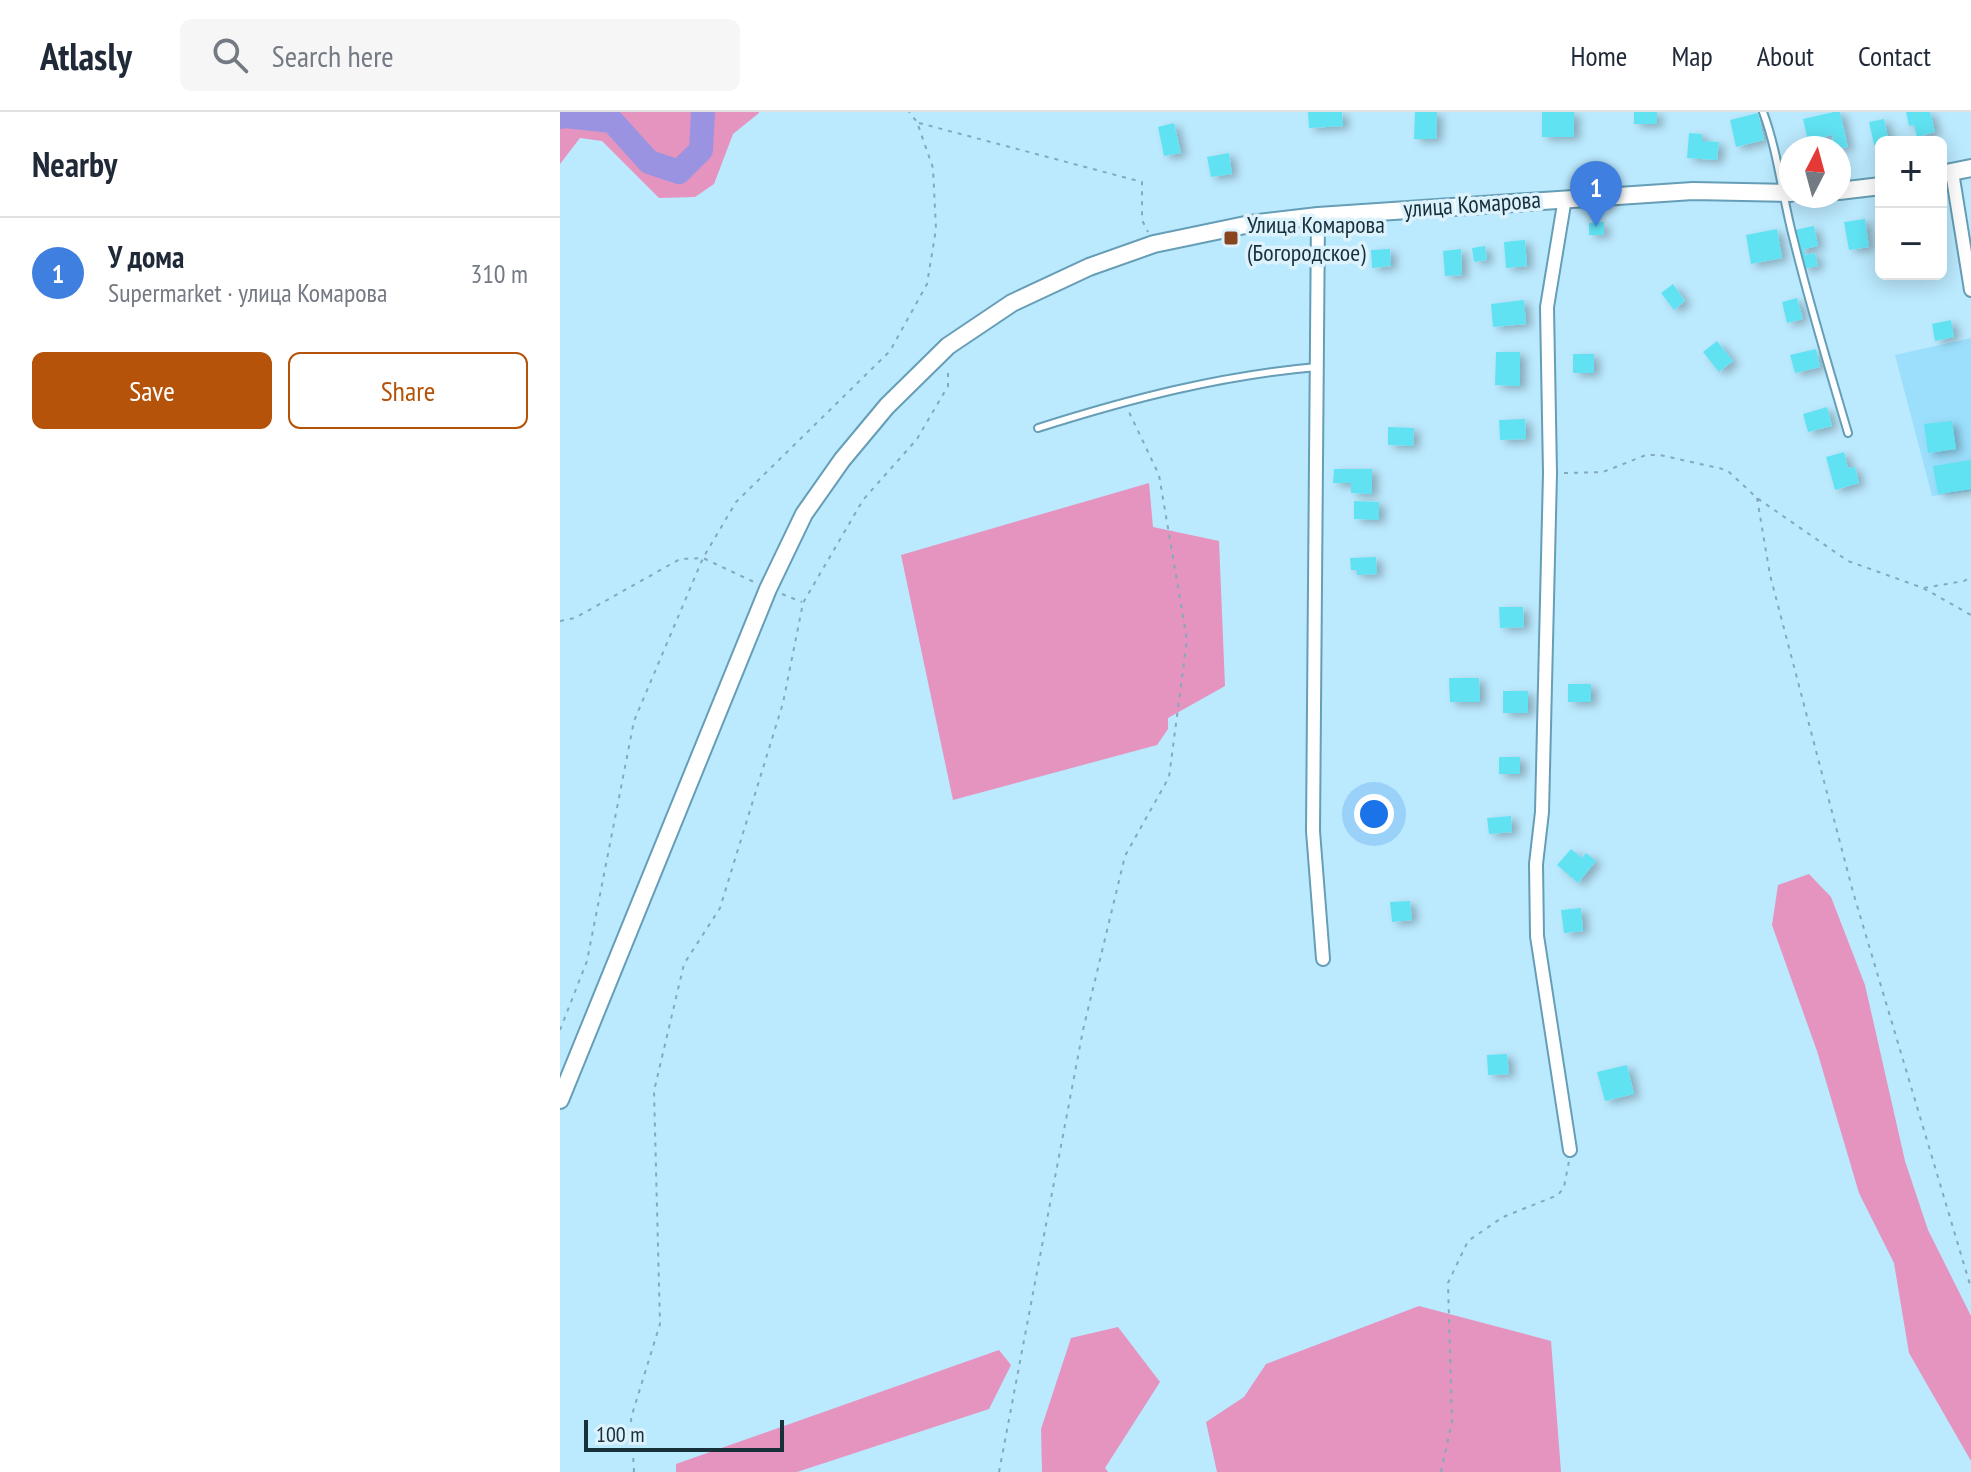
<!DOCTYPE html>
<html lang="en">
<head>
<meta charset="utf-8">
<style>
  :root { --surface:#fff; --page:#f6f6f7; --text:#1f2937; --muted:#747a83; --line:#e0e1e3; --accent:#b45309 }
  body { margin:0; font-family:"PT Sans Narrow",sans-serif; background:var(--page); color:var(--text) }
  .controls { position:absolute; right:24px; top:24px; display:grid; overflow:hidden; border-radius:12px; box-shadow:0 4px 20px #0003 }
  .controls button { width:72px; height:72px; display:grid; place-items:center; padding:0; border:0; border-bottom:2px solid var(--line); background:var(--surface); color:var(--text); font:40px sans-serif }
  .compass { position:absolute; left:1219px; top:24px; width:72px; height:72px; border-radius:50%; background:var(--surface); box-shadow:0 4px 20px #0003; rotate:6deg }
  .scale { position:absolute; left:24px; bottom:20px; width:200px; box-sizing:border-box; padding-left:8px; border:4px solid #18303a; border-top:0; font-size:22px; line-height:28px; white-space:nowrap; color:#18303a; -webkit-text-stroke:6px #dcf3fd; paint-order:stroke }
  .you { position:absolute; left:814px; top:702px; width:28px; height:28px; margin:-20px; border:6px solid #fff; border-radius:50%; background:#1a73e8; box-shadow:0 0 0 12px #1a73e833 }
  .badge { display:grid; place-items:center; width:52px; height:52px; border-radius:50%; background:var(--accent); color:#fff; font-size:26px; font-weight:700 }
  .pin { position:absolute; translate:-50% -66px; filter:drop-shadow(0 2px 4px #0008) }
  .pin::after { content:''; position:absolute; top:42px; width:28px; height:24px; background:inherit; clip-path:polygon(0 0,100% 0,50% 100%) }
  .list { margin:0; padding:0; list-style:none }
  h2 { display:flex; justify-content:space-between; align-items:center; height:104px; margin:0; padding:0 32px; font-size:34px }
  h2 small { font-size:26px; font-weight:400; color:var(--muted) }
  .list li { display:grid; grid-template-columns:52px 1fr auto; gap:24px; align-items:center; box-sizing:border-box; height:112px; padding:0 32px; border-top:2px solid var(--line) }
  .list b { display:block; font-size:30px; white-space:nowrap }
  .list p { margin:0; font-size:26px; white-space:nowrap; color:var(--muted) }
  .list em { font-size:26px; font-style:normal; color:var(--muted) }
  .actions { display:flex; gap:16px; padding:24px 32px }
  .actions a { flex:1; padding:18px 0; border:2px solid var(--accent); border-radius:12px; text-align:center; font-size:28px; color:var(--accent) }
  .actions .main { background:var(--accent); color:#fff }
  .icon { flex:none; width:44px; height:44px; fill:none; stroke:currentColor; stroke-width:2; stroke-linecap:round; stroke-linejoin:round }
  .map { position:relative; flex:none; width:1411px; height:1360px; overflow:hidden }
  header { display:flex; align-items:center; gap:48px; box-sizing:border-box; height:112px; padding:0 40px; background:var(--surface); border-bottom:2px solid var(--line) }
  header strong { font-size:38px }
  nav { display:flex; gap:44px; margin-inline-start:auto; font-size:28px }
  .search { width:560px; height:72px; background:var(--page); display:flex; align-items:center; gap:20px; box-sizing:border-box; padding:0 28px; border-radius:12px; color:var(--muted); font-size:30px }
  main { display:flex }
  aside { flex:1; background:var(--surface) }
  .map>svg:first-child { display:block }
</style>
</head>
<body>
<header>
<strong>Atlasly</strong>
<div class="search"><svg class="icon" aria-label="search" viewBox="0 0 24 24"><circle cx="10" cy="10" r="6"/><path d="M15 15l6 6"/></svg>Search here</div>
<nav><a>Home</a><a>Map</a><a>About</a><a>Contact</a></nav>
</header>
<main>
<aside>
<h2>Nearby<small></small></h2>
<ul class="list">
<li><span class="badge" style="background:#3f7fe0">1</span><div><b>У дома</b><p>Supermarket · улица Комарова</p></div><em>310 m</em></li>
</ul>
<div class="actions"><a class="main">Save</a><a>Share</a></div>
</aside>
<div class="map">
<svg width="1411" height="1360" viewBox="0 0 1411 1360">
  <defs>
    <filter id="shadow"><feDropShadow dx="6" dy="3.5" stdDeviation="4" flood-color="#0004"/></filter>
  </defs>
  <rect width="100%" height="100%" fill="#bbe9fe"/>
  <path fill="#9bdffd" d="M1411,226V379L1372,384L1335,243Z"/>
  <path fill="#e594bf" d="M0,0H199V1L173,22L154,72L135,85L99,86L42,29L20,26L0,52Z
    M589,371L593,415L659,429L665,574L608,606V617L597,633L393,688L341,443Z
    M1249,762L1271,785L1305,873L1345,1049L1368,1118L1411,1204V1349L1349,1241L1334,1151L1299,1081L1257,939L1212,813L1218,773Z
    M859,1194L991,1229L1001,1360H657L646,1310L684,1285L706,1252Z
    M558,1215L600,1270L545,1356L548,1360H482L481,1317L511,1226Z
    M439,1238L451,1253L429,1297L237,1360H116V1352Z"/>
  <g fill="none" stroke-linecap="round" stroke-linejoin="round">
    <path stroke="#9a93e2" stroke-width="24" d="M0,5L5,4L52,9L89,50L119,60L141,38L143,0"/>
  </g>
  <path fill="#61e2f2" filter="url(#shadow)" d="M748,0H782L783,14L749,16Z
    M855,0H877L876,27H854Z
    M982,0H1014V25H982Z
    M1074,0H1097V12H1074Z
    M1274,0H1280L1288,35L1275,36L1272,23L1248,29L1243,7Z
    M1346,0H1370L1375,20L1357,25L1354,13L1349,14Z
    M1198,1L1204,28L1176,35L1170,8Z
    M1324,7L1329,30L1314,33L1309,10Z
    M614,11L621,41L604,44L598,15Z
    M1129,21L1142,22V29L1159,30L1157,48L1127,46Z
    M669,41L672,62L651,65L647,45Z
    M1305,107L1309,135L1289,138L1284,110Z
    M1044,110V123H1029V111Z
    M1254,114L1258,134L1244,137L1245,143L1255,141L1258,154L1243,157L1235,118Z
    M1217,117L1222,146L1191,152L1186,123Z
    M965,128L967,154L946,156L944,130Z
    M925,134L927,148L914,150L912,136Z
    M830,137L831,154L812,156L811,138Z
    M901,137L902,163L885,164L883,139Z
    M1113,172L1125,189L1114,198L1101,181Z
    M1237,186L1243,207L1227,211L1222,190Z
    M964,188L966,212L933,215L931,192Z
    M1391,208L1394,225L1375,229L1372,212Z
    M1157,229L1173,249L1159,260L1143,240Z
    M1256,237L1260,255L1235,261L1230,243Z
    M936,240H960V274L935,273Z
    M1013,242H1034V261H1013Z
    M1267,295L1272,314L1248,320L1243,302Z
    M965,307L966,327L940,328L939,308Z
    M1392,309L1396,337L1368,341L1364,312Z
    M828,315L854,316L853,334L828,333Z
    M1284,340L1288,356L1295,355L1299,371L1275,378L1266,345Z
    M1411,348V377L1378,382L1373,354Z
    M774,357H812V382L791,381V371H773Z
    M794,389L819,390V408L794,407Z
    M816,445L817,462L797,463V458H791L790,446Z
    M939,495H963L964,515L940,516Z
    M889,566H919L920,590H890Z
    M1008,572H1031V590H1008Z
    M943,579H968V601H943Z
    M939,645H960V662H939Z
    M951,704L952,720L929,722L927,706Z
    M1011,737L1022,746L1026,741L1036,749L1018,771L997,753Z
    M850,789L852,808L832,810L830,790Z
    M1021,796L1023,819L1004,821L1001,798Z
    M947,942L949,962L928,963L927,943Z
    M1067,953L1074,982L1045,989L1037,960Z"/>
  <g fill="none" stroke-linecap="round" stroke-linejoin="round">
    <defs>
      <path id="service" d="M1203,0C1218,40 1222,83 1233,125C1249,191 1269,256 1288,321
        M478,316C569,287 662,263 757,255"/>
      <path id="minor" d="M1392,60L1411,178
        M1005,86L987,195L990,361L982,700L976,752L977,824L1010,1038
        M758,104L753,719L763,847"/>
      <path id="tertiary" d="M1381,62L1411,56
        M1279,79L1321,74
        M0,988L208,477L244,402L282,348L327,294L388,234L452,191L529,155L594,132L690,112L758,104L1133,79L1231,81"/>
    </defs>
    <use href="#service" stroke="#659eb6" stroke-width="10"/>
    <use href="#minor" stroke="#659eb6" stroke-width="16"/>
    <use href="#tertiary" stroke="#659eb6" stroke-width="20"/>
    <path stroke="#83a9bb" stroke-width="2" stroke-dasharray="4 6" stroke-linecap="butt" d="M359,11L582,70V108L588,120
      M1004,361L1043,360L1086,343H1100L1167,358L1197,386L1288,449L1363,476L1411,503
      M1197,386L1210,463L1293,780L1411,1176
      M1364,476L1404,469L1411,465
      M222,482L242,490
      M0,509L15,506L120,447L143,446L194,470
      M0,918L27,849L74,609L143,446L176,390L330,239L367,172L376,117L373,56L357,10L349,0
      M74,1360L71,1306L100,1212L94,979L124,852L160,796L223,591L243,491L303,388L357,327L388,274V257
      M439,1360L523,918L565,744L609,665L627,528L599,363L569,300
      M881,1360L892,1309L888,1171L908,1129L943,1105L998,1083L1004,1075L1009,1049"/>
    <use href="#service" stroke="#fff" stroke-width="6"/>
    <use href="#minor" stroke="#fff" stroke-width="12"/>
    <use href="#tertiary" stroke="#fff" stroke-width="16"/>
  </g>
  <rect fill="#8a441d" stroke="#dcf3fd" stroke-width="3" x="663" y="118" width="16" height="16" rx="4"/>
  <g text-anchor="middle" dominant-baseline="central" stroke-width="7" stroke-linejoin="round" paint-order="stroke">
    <g font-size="24" fill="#18303a" stroke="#dcf3fd">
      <text transform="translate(912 92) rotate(-4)">улица Комарова</text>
    </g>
    <g font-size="24" fill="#18303a" stroke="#dcf3fd" text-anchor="start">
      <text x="687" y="112">Улица Комарова<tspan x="687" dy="28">(Богородское)</tspan></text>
    </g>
  </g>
</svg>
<div class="controls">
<button>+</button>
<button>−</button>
</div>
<svg class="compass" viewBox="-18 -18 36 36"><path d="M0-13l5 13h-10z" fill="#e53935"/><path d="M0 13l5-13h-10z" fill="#747a83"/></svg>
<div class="scale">100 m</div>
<div class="you"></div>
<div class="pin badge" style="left:1036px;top:115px;background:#3f7fe0">1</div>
</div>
</main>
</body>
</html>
